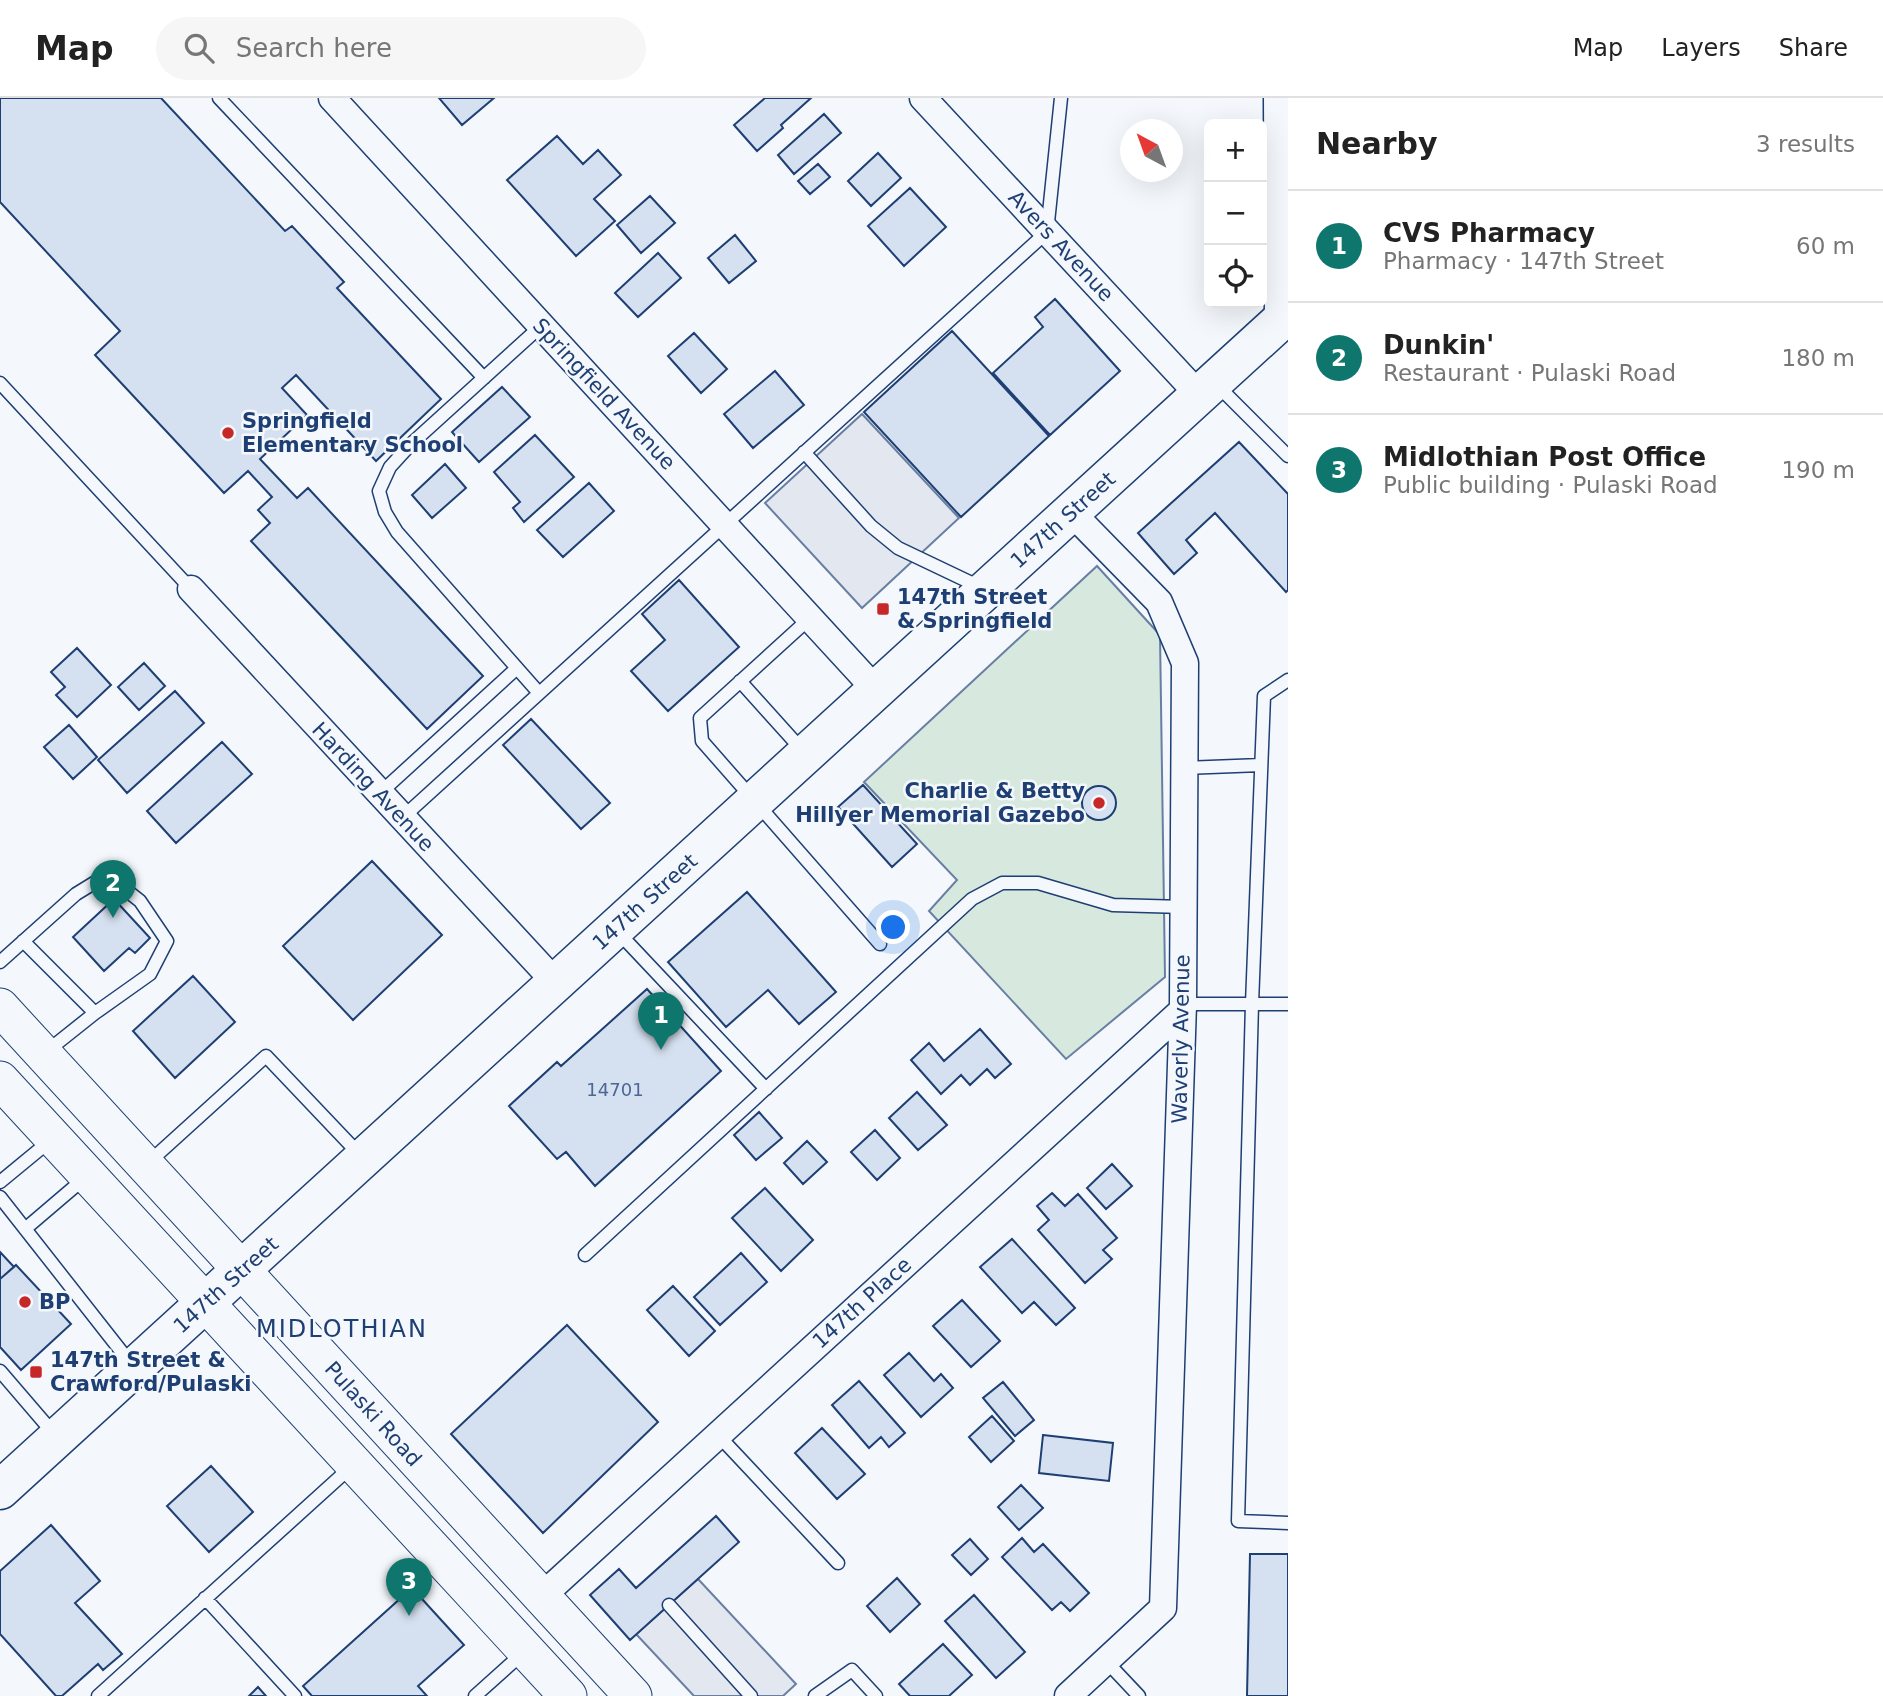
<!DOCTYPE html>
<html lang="en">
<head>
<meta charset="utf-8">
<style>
  :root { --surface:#fff; --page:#f6f6f6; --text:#222; --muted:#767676; --line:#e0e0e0; --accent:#0f766e }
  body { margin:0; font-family:"DejaVu Sans",sans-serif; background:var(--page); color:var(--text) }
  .controls { position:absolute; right:21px; top:21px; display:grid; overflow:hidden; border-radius:10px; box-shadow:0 7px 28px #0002 }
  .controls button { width:63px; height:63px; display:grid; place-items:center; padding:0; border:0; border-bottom:2px solid var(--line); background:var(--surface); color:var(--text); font:35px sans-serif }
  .compass { position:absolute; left:1120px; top:21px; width:63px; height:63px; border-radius:50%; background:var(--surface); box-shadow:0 7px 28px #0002; rotate:319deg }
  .you { position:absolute; left:894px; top:830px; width:24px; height:24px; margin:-18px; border:5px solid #fff; border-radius:50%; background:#1a73e8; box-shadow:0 0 0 10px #1a73e833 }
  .badge { display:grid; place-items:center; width:46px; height:46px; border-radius:50%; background:var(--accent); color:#fff; font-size:23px; font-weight:700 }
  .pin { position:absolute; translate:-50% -58px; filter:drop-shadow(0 2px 4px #0008) }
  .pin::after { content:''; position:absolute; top:37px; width:24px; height:21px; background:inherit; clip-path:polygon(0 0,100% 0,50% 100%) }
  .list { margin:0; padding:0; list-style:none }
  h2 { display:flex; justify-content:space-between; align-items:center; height:91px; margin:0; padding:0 28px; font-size:30px }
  h2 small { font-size:23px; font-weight:400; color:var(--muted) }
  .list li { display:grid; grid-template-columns:46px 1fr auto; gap:21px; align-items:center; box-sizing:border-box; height:112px; padding:0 28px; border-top:2px solid var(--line) }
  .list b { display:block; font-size:26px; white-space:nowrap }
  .list p { margin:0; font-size:23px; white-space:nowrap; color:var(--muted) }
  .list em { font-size:23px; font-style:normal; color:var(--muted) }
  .icon { flex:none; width:38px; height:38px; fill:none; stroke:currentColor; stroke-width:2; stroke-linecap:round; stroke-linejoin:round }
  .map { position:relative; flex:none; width:1288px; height:1598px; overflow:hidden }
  header { display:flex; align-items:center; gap:42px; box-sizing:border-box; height:98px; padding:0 35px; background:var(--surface); border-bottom:2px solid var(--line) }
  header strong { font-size:33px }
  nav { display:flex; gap:38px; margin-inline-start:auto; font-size:24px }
  .search { width:490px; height:63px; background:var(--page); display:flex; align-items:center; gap:18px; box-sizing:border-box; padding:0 24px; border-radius:38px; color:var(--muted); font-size:26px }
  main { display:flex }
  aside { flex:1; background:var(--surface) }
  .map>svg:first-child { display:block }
</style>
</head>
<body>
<header>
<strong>Map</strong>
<div class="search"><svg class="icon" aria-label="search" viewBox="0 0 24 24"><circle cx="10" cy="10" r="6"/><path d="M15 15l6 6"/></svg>Search here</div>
<nav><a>Map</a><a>Layers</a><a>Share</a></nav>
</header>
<main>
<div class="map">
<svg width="1288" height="1598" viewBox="0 0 1288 1598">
  <rect width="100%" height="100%" fill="#f4f7fb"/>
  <path fill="#d7e8df" stroke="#687fa3" stroke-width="2" d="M1097,468L1160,537L1165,879L1066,961L929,813L957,782L864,684Z"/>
  <path fill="#e3e8f0" stroke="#687fa3" stroke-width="2" d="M862,316L959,420L862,510L765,405Z
    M698,1481L796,1586L783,1598H694L636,1536Z"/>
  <path fill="#d5e0f0" stroke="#1d3f73" stroke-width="2" d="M0,0H161L285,133L292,128L344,184L337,190L441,301L376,363L296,277L282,290L307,317L260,361L297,400L308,390L483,578L427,631L251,443L270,425L258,412L272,399L248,373L224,395L95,257L120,233L0,104Z
    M439,0H494L462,27Z
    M765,0H811L781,27L783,30L757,53L734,27Z
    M824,16L841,35L794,76L778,57Z
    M557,38L583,66L598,52L621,77L594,101L615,123L576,158L507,82Z
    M878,55L901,80L871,108L848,83Z
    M818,66L830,79L810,96L798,83Z
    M910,90L946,129L904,168L868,128Z
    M650,98L675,125L641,155L617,127Z
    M735,137L756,163L729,185L708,160Z
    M658,155L681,180L638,219L615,195Z
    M1055,201L1120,273L1050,337L993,275L1043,229L1035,219Z
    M952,233L1049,338L961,419L864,314Z
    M694,235L727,271L701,295L668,258Z
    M775,273L804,307L753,350L724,316Z
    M502,289L530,319L479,364L452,334Z
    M535,337L574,379L524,424L513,410L520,404L494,374Z
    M1239,344L1288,396V492L1286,494L1215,415L1186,442L1197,455L1174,476L1138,435Z
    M445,366L466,390L432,420L412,397Z
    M589,385L614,413L563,459L537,432Z
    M679,482L739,549L668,613L631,573L665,542L642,516Z
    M77,550L111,587L77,619L56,597L65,589L51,574Z
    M144,565L165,588L139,612L118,589Z
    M175,593L204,625L127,695L98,662Z
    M531,621L610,705L581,731L503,647Z
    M69,627L97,659L73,681L44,649Z
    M222,644L252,676L176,745L147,713Z
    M863,687L917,746L892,769L838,709Z
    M1082 705a17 17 0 1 1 34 0a17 17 0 1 1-34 0Z
    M372,763L442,837L353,922L283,848Z
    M747,794L836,894L799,926L768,892L726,929L668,864Z
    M114,801L150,840L135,855L129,850L104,873L73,839Z
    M193,878L235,924L175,980L133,933Z
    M647,891L721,973L595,1088L566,1054L557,1061L509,1008L557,964L561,968Z
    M980,931L1011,966L995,980L987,971L970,987L961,977L941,996L911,962L929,945L944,963Z
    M917,994L947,1027L918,1052L889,1020Z
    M759,1014L782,1040L756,1062L734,1037Z
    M875,1032L900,1060L877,1082L851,1054Z
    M807,1043L827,1064L803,1086L784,1065Z
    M1112,1066L1132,1088L1106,1111L1087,1090Z
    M765,1090L813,1142L781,1173L732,1120Z
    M1052,1095L1065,1108L1078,1096L1117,1140L1103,1152L1112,1161L1085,1185L1038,1132L1049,1122L1037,1108Z
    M1012,1141L1075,1210L1056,1227L1034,1204L1022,1215L980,1169Z
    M0,1154L14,1169L0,1181Z
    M741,1155L767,1184L720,1227L694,1199Z
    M16,1167L71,1226L21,1272L0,1249V1181Z
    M673,1188L715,1233L689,1258L647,1212Z
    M962,1202L1000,1243L971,1269L933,1228Z
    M567,1227L658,1324L543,1435L451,1336Z
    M909,1255L934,1283L941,1276L953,1290L921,1319L884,1277Z
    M859,1283L905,1335L889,1349L881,1339L869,1350L832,1307Z
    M1003,1284L1034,1322L1015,1338L983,1300Z
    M992,1318L1014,1343L991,1364L969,1339Z
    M822,1330L865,1376L837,1401L795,1355Z
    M1043,1337L1113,1345L1109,1383L1039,1375Z
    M211,1368L253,1414L209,1454L167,1408Z
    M1021,1387L1043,1410L1019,1432L998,1409Z
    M716,1418L739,1444L630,1542L590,1497L619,1471L636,1490Z
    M51,1427L100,1483L75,1505L122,1556L103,1572L98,1566L62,1598H56L0,1536V1473Z
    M1022,1440L1034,1454L1043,1446L1089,1495L1070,1513L1061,1504L1052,1512L1002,1459Z
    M970,1441L988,1461L971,1477L952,1457Z
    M1250,1456H1288V1598H1247Z
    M897,1480L920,1506L890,1534L867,1508Z
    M412,1490L464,1547L418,1588L427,1598H312L303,1588Z
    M974,1497L1025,1554L996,1580L945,1523Z
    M943,1546L972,1577L949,1598H910L899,1586Z
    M258,1589L266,1598H249Z"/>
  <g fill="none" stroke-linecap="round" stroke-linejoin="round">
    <defs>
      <path id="service" d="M219,0L484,280
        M0,285L191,491
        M1216,286L1288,358
        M804,354L871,428L898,450L982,490
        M810,520L700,620L702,643L880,846
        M1288,582L1264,598L1252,906L1238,1423L1288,1425
        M740,583L803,653
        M539,595L397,434L385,414L379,393L390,369L411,346L541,228
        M1184,670L1261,667
        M379,696L517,570
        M402,720L1047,134L1061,0
        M617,833L766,991
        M23,843L95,915
        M0,864L76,796L107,777L140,803L167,843L150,876L95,915L46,954
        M1183,906H1288
        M148,1065L266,958L361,1058
        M0,1084L51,1042
        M0,1099L132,1267
        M25,1131L86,1079
        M585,1157L972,801L1002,785H1038L1113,807L1184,809
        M0,1273L55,1337
        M718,1337L838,1465
        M205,1500L295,1598
        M669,1507L751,1598
        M1106,1563L1139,1598
        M98,1598L352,1368
        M475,1598L524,1554
        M815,1598L852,1572L876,1598"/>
      <path id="minor" d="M332,0L876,592
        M923,0L1199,297
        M1277,0L1278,225
        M191,491L556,885
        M542,1498L1183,912
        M1068,1598L1163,1510L1183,906L1185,565L1159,504L1071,414"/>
      <path id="secondary" d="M0,909L633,1598
        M0,982L568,1598"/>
      <path id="primary" d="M0,1392L1288,216"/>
    </defs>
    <use href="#service" stroke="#1d3f73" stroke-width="15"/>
    <use href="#minor" stroke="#1d3f73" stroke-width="29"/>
    <use href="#secondary" stroke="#1d3f73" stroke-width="39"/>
    <use href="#primary" stroke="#1d3f73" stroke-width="41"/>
    <use href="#service" stroke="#f4f7fb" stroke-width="12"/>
    <use href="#minor" stroke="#f4f7fb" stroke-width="26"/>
    <use href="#secondary" stroke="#f4f7fb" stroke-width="37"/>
    <use href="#primary" stroke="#f4f7fb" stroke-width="38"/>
  </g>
  <g fill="#c62828" stroke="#f4f7fb" stroke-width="2.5">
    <circle cx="228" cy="335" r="7"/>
    <rect x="876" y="504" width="14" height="14" rx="3.5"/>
    <circle cx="1099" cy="705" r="7"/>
    <circle cx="25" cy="1204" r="7"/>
    <rect x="29" y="1267" width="14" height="14" rx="3.5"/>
  </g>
  <g text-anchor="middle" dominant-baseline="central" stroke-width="5" stroke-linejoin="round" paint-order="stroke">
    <g font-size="18" fill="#4b6792">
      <text x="615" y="991">14701</text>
    </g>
    <g font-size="21" fill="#1d3f73" stroke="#f4f7fb">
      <text transform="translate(1061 148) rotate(47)">Avers Avenue</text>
      <text transform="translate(604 296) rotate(47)">Springfield Avenue</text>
      <text transform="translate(1063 422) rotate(-42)">147th Street</text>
      <text transform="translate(373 689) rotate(47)">Harding Avenue</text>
      <text transform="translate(645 804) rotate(-42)">147th Street</text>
      <text transform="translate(1181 941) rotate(-89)">Waverly Avenue</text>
      <text transform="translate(226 1187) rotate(-42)">147th Street</text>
      <text transform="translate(862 1205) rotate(-42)">147th Place</text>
      <text transform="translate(373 1316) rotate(48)">Pulaski Road</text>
    </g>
    <g font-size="21" font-weight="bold" fill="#1d3f73" stroke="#f4f7fb" text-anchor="start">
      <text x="242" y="323">Springfield<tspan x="242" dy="24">Elementary School</tspan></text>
      <text x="897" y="499">147th Street<tspan x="897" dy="24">&amp; Springfield</tspan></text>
      <text x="1085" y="693" text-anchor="end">Charlie &amp; Betty<tspan x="1085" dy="24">Hillyer Memorial Gazebo</tspan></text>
      <text x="39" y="1204">BP</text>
      <text x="50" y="1262">147th Street &amp;<tspan x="50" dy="24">Crawford/Pulaski</tspan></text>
    </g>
    <g font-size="24" letter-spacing="2" fill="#1d3f73" stroke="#f4f7fb">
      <text x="342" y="1231">MIDLOTHIAN</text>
    </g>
  </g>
</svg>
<div class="controls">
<button>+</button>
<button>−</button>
<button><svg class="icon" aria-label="locate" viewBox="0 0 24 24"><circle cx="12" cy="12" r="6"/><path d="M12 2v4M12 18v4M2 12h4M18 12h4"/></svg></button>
</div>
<svg class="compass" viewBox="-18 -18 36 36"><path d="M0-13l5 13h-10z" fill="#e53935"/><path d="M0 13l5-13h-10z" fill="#767676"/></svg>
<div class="you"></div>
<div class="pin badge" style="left:661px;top:952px">1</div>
<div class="pin badge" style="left:113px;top:820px">2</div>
<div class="pin badge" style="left:409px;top:1518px">3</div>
</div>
<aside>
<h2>Nearby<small>3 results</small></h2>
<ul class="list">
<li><span class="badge">1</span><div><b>CVS Pharmacy</b><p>Pharmacy · 147th Street</p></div><em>60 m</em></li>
<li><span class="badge">2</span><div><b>Dunkin'</b><p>Restaurant · Pulaski Road</p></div><em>180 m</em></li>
<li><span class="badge">3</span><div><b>Midlothian Post Office</b><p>Public building · Pulaski Road</p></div><em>190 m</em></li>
</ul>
</aside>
</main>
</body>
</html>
